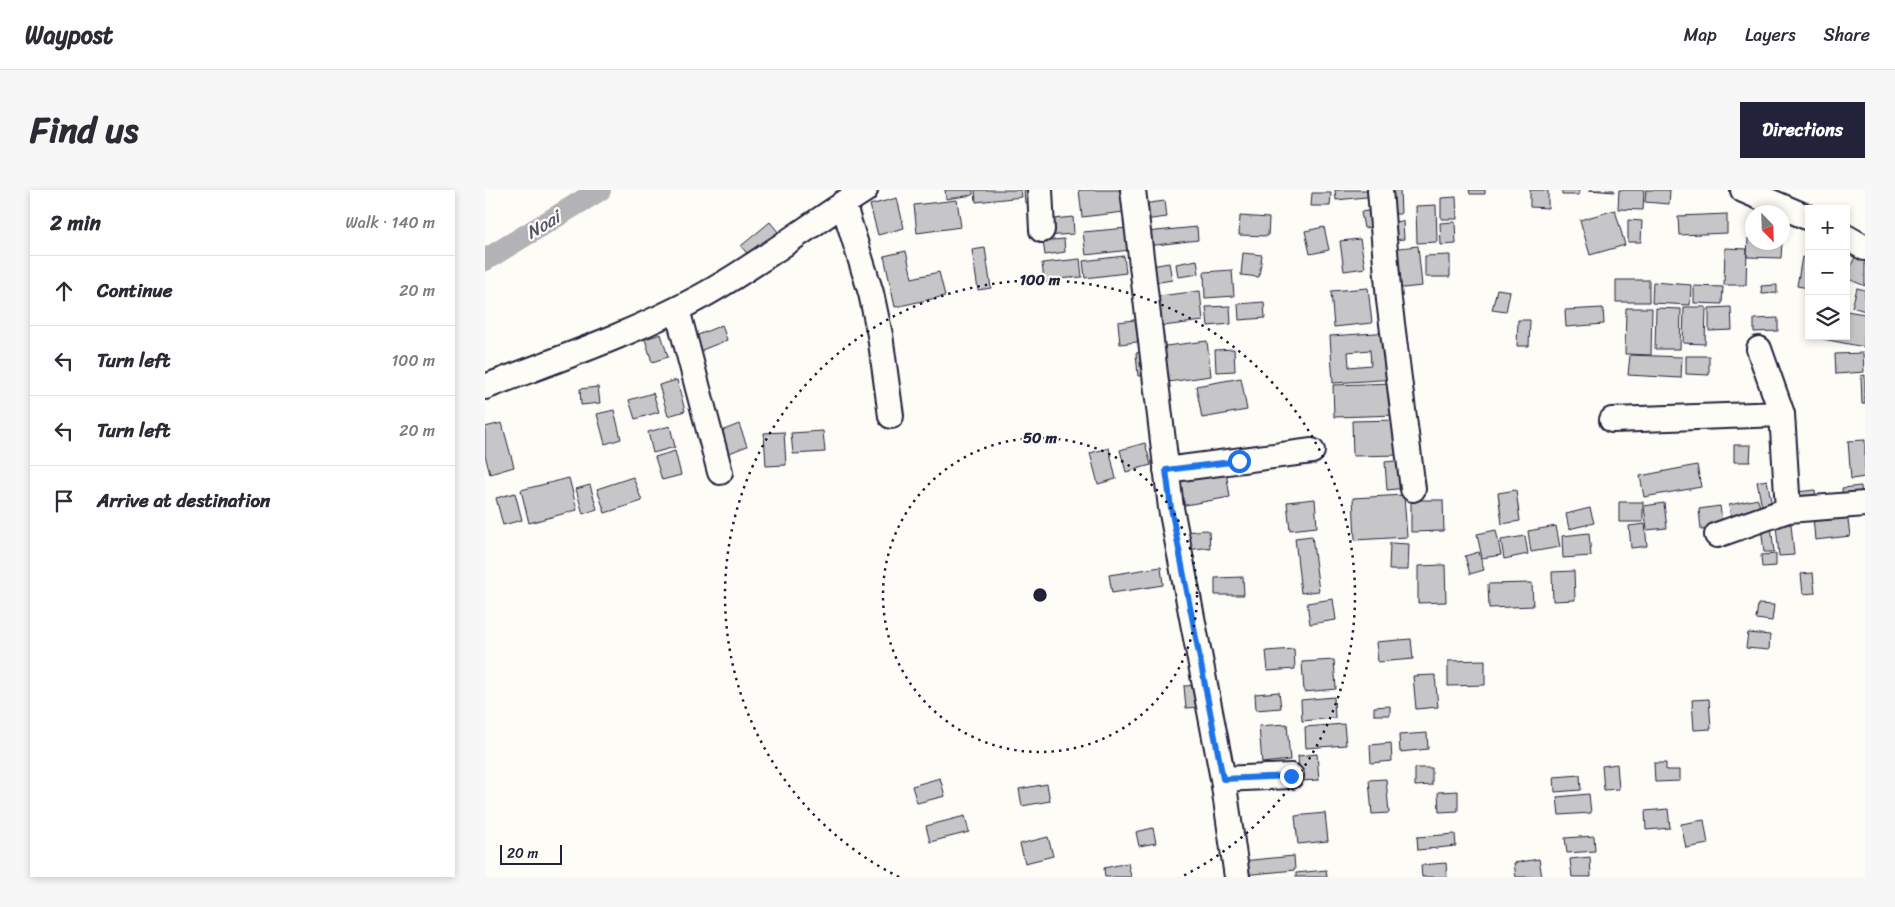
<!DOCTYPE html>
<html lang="en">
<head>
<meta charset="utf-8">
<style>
  :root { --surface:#fff; --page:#f7f7f7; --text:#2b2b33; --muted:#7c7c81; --line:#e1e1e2; --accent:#22223b }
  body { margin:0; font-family:Sriracha,sans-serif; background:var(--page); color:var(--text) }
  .controls { position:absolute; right:15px; top:15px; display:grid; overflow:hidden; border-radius:0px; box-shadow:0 2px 8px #0003 }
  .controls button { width:45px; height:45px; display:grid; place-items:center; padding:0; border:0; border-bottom:1px solid var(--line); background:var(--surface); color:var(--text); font:25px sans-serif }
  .compass { position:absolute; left:1260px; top:15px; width:45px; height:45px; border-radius:50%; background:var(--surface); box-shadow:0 2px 8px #0003; rotate:157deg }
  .scale { position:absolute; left:15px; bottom:12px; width:62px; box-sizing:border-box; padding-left:5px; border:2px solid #22223b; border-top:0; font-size:14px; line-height:18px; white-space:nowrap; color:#22223b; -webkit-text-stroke:4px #fdfcf7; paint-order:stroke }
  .stop { position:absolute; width:15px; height:15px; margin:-11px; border:4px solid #1a73e8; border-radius:50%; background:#fff }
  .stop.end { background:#1a73e8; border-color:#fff; box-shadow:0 1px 5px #0008 }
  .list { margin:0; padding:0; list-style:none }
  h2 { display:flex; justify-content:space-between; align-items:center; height:65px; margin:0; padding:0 20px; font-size:21px }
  h2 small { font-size:16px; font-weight:400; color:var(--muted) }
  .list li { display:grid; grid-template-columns:32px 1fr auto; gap:15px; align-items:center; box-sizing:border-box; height:70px; padding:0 20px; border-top:1px solid var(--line) }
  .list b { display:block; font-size:19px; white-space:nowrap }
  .list em { font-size:16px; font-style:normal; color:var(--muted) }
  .icon { flex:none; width:28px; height:28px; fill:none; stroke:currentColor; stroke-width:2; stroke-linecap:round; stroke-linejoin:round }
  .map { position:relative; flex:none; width:1380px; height:687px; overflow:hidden; border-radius:0px }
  header { display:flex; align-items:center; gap:30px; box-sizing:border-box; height:70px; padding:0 25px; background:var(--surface); border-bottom:1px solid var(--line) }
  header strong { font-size:24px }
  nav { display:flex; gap:28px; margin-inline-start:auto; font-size:18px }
  .intro { display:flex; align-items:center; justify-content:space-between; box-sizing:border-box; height:120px; padding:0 30px }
  h1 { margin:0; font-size:35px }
  .button { padding:12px 22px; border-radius:0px; background:var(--accent); color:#fff; font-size:18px; font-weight:700 }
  main { display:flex; gap:30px; padding:0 30px }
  aside { flex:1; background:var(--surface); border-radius:0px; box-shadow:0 2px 8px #0003 }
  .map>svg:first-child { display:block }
</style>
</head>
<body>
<header>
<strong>Waypost</strong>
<nav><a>Map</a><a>Layers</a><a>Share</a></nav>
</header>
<div class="intro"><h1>Find us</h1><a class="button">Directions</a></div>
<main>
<aside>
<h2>2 min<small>Walk · 140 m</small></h2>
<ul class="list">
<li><svg class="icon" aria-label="ahead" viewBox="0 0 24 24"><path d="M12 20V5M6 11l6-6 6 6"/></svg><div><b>Continue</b></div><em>20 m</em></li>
<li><svg class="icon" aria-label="left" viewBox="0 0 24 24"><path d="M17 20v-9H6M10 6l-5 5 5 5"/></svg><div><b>Turn left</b></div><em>100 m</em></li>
<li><svg class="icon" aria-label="left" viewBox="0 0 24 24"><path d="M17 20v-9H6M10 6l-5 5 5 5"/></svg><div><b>Turn left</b></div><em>20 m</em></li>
<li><svg class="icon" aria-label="arrive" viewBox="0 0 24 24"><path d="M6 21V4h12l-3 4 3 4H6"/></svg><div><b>Arrive at destination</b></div></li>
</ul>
</aside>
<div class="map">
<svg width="1380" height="687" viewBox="0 0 1380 687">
  <rect width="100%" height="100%" fill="#fdfcf7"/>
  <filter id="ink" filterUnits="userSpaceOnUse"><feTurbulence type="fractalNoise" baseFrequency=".02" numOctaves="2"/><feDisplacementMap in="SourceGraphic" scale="10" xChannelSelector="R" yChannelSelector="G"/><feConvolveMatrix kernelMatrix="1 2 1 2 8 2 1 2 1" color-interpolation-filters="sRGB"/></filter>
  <g filter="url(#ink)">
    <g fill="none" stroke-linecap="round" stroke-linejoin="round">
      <path stroke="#b2b2b7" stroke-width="22" d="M0,70L115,0"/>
    </g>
    <path fill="#c6c6c8" stroke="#22223b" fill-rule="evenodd" d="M460,0H488V5L461,9Z
      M490,0H536L537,7L491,12Z
      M539,0H553L554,12L540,13Z
      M594,0H637L639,22L597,27Z
      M850,0H891V6L851,10Z
      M902,0H915L916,24H904Z
      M984,0H1000V4H985Z
      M1045,0H1063V18L1045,17Z
      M1077,0H1094V5H1077Z
      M1104,0H1129V2Z
      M1134,0H1159L1158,20L1133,19Z
      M1161,0H1185L1184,14L1160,12Z
      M827,3H846L845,16H826Z
      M971,7L972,29H956V8Z
      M412,8L419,38L393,45L385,15Z
      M472,10L476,37L432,43L429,15Z
      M680,11L682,27L659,30L657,14Z
      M951,15L952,52L932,53L931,16Z
      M894,19L896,36L879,38L876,22Z
      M1130,20L1140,55L1105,65L1095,30Z
      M1242,24V43L1194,45L1193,26Z
      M755,26L784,28L783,46L754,45Z
      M588,27L589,44L560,46L558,30Z
      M1143,30L1157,31L1156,52H1143Z
      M918,31L919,49L910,50L908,32Z
      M285,32L298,48L269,72L256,56Z
      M970,32L971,54L956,55L955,33Z
      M712,37L713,50L662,56L661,42Z
      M839,37L844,60L825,64L820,41Z
      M642,38L645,60L601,65L598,42Z
      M1263,48H1268V52H1297L1296,68L1262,67Z
      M579,49L580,62L560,65L558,51Z
      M875,49L880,78L859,81L855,51Z
      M933,56L937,96L909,99L905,59Z
      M500,58L506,98L493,100L487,60Z
      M1240,58L1262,59L1261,95H1239Z
      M421,61L427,88L454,82L460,106L410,117L399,66Z
      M1372,62L1380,65V96L1361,88Z
      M758,63L777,65L774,87L756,85Z
      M965,65V87H940V66Z
      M639,66L641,83L600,88L598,71Z
      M1317,67L1324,68V98L1312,96Z
      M595,69L597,87L559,90L557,73Z
      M712,70L714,84L693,87L691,74Z
      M684,73L687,90L663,94L660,77Z
      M747,80L749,106L720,108L719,82Z
      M1131,90H1164V112H1131Z
      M1168,92L1206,95L1205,115L1167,113Z
      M1292,95V103L1277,104L1276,96Z
      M1209,96L1238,97L1237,114L1209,113Z
      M883,98L887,133L849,137L846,101Z
      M1372,98L1380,100V121L1367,117Z
      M1012,99L1025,101L1021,122L1007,120Z
      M715,101L718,131L670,137L666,107Z
      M779,112L780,128L754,130L753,114Z
      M745,116L746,134L723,136L721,117Z
      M1199,117H1221L1220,154L1198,153Z
      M1246,117L1247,140L1224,141V118Z
      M1118,118L1119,134L1081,137L1080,120Z
      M1141,118H1167L1166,165L1140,164Z
      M1171,118L1196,119L1195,159H1170Z
      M1361,121L1380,124L1379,157L1333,148L1334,146H1361Z
      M1293,128V141L1269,142V129Z
      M657,129L660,151L635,154L633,132Z
      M1033,130H1045L1044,156H1032Z
      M237,135L242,150L212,162L206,148Z
      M906,142L911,189L848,193L845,146ZM885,160L886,175L864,177L863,162Z
      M176,144L183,167L167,172L160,149Z
      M722,151L726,186L676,193L672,157Z
      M749,159L750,181L731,182L730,160Z
      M664,162L666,185L653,186L651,163Z
      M1378,163L1379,182L1351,184L1350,164Z
      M1145,165L1197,167L1196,188L1143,185Z
      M1201,166H1224V185L1201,184Z
      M1380,185V214H1377L1376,186Z
      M756,188L762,220L717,228L711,196Z
      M192,190L200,221L183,226L174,195Z
      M911,193L912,225L849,227L848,195Z
      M113,197L115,213L96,215L95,199Z
      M168,203L174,222L150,229L144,210Z
      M129,220L136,249L120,254L112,224Z
      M914,230L915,265L868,266L867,231Z
      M17,233L29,277L5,284L0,265V237Z
      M254,234L262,256L237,266L229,244Z
      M185,236L190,257L168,263L163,242Z
      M338,241L340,262L308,264L306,243Z
      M299,242L301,275L281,276L279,243Z
      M1380,250V287L1366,289L1363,251Z
      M660,253L666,275L641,282L635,260Z
      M1249,255H1266L1265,272H1249Z
      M624,258L631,289L613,294L605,263Z
      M190,261L196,285L177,290L170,267Z
      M919,270L921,298L902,300L900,272Z
      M1212,275L1216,297L1159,307L1155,286Z
      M741,282L745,307L695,316L691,290Z
      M148,287L157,311L120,323L112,299Z
      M84,288L92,320L44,333L36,300Z
      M1282,290L1288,320L1278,322L1272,292Z
      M105,295L112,319L98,324L91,299Z
      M1376,296L1377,309L1358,311L1357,298Z
      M1031,300L1035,331L1017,334L1013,303Z
      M1330,300L1331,311L1312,313L1311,302Z
      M30,303L37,330L18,335L11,308Z
      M919,305L922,347L870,350L868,308Z
      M830,309L832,337L805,340L802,312Z
      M1273,309L1276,323L1246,329L1244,315Z
      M926,310H958L959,341L926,342Z
      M1134,312H1158V332H1134Z
      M1179,313L1182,338L1162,340L1159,316Z
      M1235,316L1238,338L1216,340L1214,319Z
      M1105,318L1109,333L1084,339L1081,324Z
      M1362,322L1365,346L1330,350L1328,326Z
      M1160,334L1162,356L1146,358L1144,336Z
      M1306,334L1309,365L1294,366L1291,335Z
      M1286,335L1289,362H1279L1276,337Z
      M1071,336L1075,357L1046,362L1043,341Z
      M721,340L724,341L725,359L719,358L700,360V342Z
      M1011,340L1016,365L997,368L992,344Z
      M1104,343L1106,366L1078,368L1077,346Z
      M827,346L834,401L816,403L810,348Z
      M1040,346L1043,364L1019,369L1016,350Z
      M905,353L924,354L923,380H904Z
      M994,362L999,380L985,384L980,366Z
      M1291,364V376L1277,377L1276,365Z
      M960,375L961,412L933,413V376Z
      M676,377L678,395L627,403L624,385Z
      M1089,381L1090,410L1068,411L1067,382Z
      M1328,383L1330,403L1318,404L1316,384Z
      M758,387L759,405H730V388Z
      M1047,393L1048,416L1004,418L1003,394Z
      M848,409L851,430L825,434L822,413Z
      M1273,414L1289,415L1287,431L1271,429Z
      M1263,443L1285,445L1284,460L1261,458Z
      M926,449L928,469L893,472L891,452Z
      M809,459L810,479L783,481L781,461Z
      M849,470L851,499L819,502L817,472Z
      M1000,470V495L963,496V471Z
      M950,485L953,517L931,519L928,486Z
      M714,495L716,517L701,518L699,496Z
      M794,502L796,518L771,520L770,504Z
      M849,507L850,528L817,531L816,510Z
      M1224,509L1226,539L1209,540L1207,510Z
      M905,516V525H889V517Z
      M802,534L805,570L777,573L774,536Z
      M859,534L861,555L821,558L820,537Z
      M942,543L943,559L915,562L914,545Z
      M906,553L907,571L886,573L885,555Z
      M832,564L834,590L815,591L813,566Z
      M1169,573H1181V580H1195V591L1170,592Z
      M1132,574L1134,599L1119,600L1117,576Z
      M930,578H947V595L930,596Z
      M1095,585L1096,600L1070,602L1069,587Z
      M455,588L460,606L432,613L427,596Z
      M901,589L904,623L887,624L884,590Z
      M562,594L565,611L537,616L534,599Z
      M973,601V621L954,622L953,602Z
      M1104,604L1106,623L1074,625L1072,607Z
      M1183,619L1185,638L1161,640L1160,621Z
      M840,623L843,651L813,654L810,626Z
      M480,626L484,642L445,652L441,636Z
      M1219,630L1223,654L1201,658L1196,634Z
      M668,638L671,653L654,656L651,642Z
      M970,644L971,656L933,660L932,647Z
      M1109,646L1110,661L1082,663L1080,648Z
      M563,647L568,666L540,673L535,654Z
      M809,666L810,680L758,685L757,671Z
      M1105,667L1106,687H1087L1085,669Z
      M1054,669L1057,687H1031L1029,673Z
      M643,673L646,687H620L619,678Z
      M961,673L962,687H937L936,675Z
      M841,680L842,687H811V683Z"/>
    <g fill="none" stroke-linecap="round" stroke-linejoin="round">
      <defs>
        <path id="minor" d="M555,0L557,40
          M648,0L686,318L738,589L752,687
          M895,0L904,110L928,299
          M1258,0L1324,28
          M358,13L386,103L395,145L406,226
          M1361,47L1380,58
          M192,119L235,282
          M1274,159L1297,224
          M0,197C73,169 148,144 217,106C274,75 325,34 380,0
          M1127,230L1297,224L1303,320
          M681,280L827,261
          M1232,345L1303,320L1380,314
          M738,589L806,586"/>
      </defs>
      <use href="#minor" stroke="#22223b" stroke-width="28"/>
      <use href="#minor" stroke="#fdfcf7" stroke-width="24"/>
    </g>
  </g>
  <g fill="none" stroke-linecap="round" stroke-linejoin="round" filter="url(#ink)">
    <path stroke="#1a73e8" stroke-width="6" d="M754,271L681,280L686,318L738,589L806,586"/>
  </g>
  <g fill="none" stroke="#22223b" stroke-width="2.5" stroke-dasharray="2.5 5">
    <circle cx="555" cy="405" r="157"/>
    <path d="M414 687A315 315 0 1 1 696 687"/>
  </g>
  <g text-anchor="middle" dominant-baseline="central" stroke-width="4.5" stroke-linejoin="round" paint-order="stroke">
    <g font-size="18" font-style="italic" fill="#545466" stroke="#fdfcf7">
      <text transform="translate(58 35) rotate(-31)">Noai</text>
    </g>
  </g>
  <circle cx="555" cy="405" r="8" fill="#22223b" stroke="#fdfcf7" stroke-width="2.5"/>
  <g font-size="15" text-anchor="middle" font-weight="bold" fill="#22223b" stroke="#fdfcf7" stroke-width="4.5" stroke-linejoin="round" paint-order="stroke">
    <text x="555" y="95">100 m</text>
    <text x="555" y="253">50 m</text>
  </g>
</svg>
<div class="controls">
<button>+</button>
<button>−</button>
<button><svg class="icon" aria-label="layers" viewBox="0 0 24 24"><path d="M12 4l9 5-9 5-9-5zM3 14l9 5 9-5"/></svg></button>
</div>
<svg class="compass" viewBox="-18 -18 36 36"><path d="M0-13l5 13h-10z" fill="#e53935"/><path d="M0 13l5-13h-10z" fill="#7c7c81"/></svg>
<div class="scale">20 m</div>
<div class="stop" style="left:754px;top:271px"></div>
<div class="stop end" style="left:806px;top:586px"></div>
</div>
</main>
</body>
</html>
